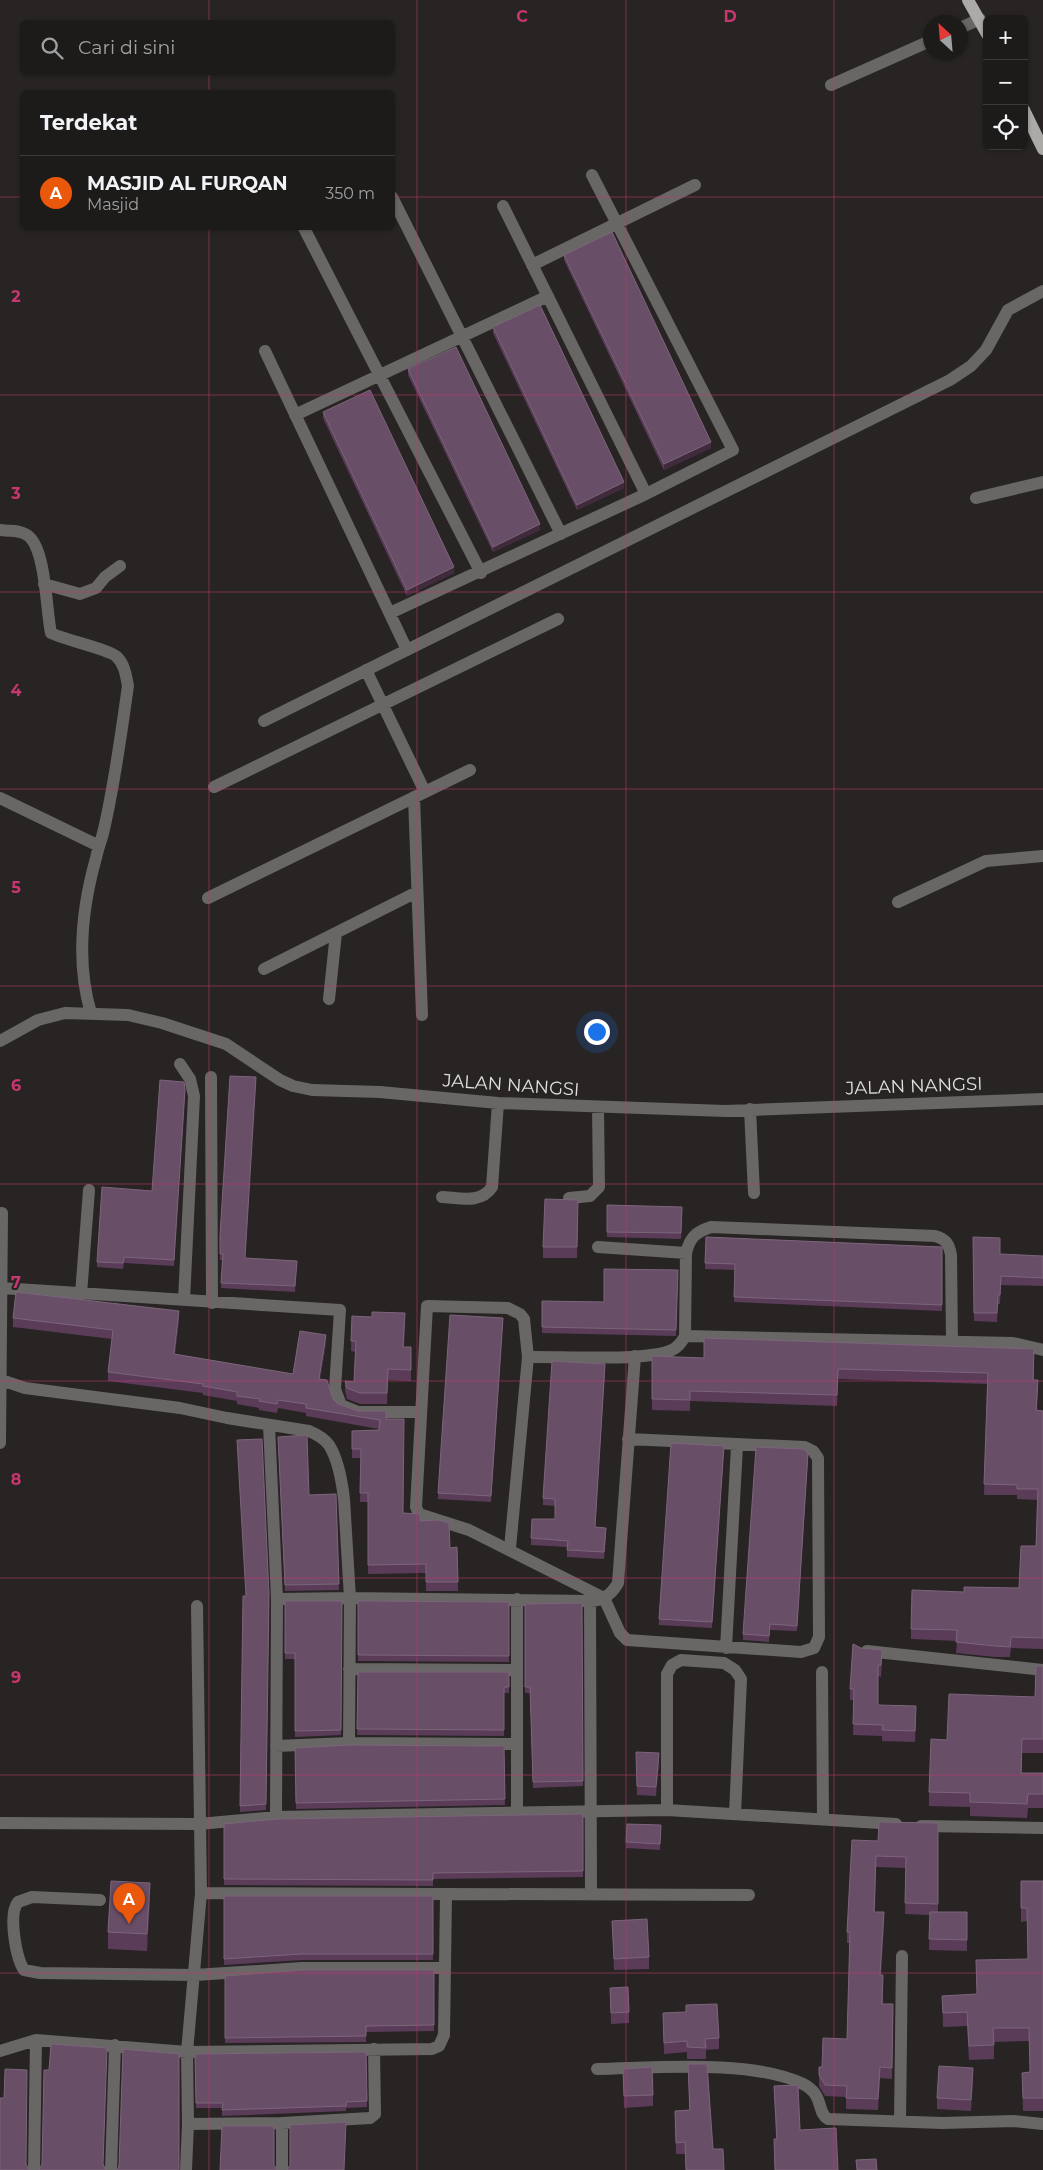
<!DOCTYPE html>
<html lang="id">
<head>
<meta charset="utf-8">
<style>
  :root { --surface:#1d1b1a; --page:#2a2827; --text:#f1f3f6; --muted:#a0a1a2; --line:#3b3939; --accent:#ea580c }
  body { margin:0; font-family:Montserrat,sans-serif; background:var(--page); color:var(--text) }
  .controls { position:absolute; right:15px; top:15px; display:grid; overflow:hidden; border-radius:8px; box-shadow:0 1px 4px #0004 }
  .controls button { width:45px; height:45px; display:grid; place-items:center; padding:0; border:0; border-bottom:1px solid var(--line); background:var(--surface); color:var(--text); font:25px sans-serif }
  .compass { position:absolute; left:923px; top:15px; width:45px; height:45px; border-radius:50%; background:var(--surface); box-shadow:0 1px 4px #0004; rotate:334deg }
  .you { position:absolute; left:596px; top:1031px; width:18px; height:18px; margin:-12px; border:4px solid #fff; border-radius:50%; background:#1a73e8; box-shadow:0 0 0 8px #1a73e833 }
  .badge { display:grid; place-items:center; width:32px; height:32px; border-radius:50%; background:var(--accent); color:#fff; font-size:16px; font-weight:700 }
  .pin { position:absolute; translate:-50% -41px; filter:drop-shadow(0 1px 2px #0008) }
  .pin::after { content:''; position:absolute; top:26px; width:18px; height:15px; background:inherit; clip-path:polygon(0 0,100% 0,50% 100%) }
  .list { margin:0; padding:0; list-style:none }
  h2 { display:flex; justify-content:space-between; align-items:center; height:65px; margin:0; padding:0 20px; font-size:21px }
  h2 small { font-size:16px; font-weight:400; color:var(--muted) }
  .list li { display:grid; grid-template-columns:32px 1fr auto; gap:15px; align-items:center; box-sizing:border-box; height:75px; padding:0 20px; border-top:1px solid var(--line) }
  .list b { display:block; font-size:19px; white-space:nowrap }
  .list p { margin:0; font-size:16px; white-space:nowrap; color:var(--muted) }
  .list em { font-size:16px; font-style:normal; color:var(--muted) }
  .icon { flex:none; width:28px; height:28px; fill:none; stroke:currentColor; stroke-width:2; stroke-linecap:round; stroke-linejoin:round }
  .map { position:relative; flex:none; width:1043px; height:2170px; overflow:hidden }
  .search { position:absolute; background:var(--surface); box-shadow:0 1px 4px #0004; left:20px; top:20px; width:375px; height:55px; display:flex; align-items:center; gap:12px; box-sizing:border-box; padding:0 18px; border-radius:8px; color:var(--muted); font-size:19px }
  .panel { position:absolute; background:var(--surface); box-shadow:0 1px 4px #0004; left:20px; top:90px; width:375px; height:140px; border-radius:8px }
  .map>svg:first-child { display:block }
</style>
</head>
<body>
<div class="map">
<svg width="1043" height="2170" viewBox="0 0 1043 2170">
  <rect width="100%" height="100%" fill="#272423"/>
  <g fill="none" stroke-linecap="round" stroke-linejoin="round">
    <path stroke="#686766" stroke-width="12" d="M960,28L980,19
      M831,85L930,41
      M392,197L561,534
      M503,206L646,494
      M304,228L481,573
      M532,265L695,185
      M265,351L407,650
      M295,415L548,296
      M976,498L1043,482
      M0,530C10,532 18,529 27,535C46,547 46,610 51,633C65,640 111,650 117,657C125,665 126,676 128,686C121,734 115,782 104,829C102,839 98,848 96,858C82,908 76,963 91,1013
      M44,584L80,594L96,588L105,577L120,566
      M390,613L646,494L733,450L592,175
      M366,670L425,792
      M264,721L950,380L971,366L986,350L1008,310L1043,291
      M214,787L558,619
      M414,797L422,1015
      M0,798L99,846
      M208,898L470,770
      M898,902L986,861L1043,856
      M264,969L417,892
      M329,999L336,933
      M0,1041L38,1020L65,1013L128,1015L162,1023L226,1044L280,1080L293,1086L312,1090L380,1092L498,1103L725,1111L1043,1099
      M180,1064L190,1079L194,1096L184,1300
      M211,1077L212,1303
      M750,1109L754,1193
      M442,1197C460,1198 481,1204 492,1187L498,1103
      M569,1198L590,1196L599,1187L598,1108
      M598,1247L686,1253
      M1,1288L340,1310L335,1389L341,1405L358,1412H420
      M81,1294L89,1190
      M685,1336L1013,1343L1043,1350
      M528,1357C560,1356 646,1362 672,1350C678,1347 682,1342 685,1336L686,1253C690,1237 696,1232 711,1227L935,1236C946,1239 949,1244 951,1255L952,1341
      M1,1380L25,1388L180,1408L227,1418L309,1431C316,1434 324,1438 329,1445C338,1459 342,1482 344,1499L350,1598L349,1743
      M269,1425L277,1599L276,1817
      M0,1443L2,1213
      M510,1548L528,1357L524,1319L520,1314L508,1308L427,1306L416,1507L419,1514L469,1530L604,1598L620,1633L627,1640L801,1652L814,1648L819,1637L818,1458L813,1451L805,1447L628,1439
      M277,1599L350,1598L590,1601C604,1600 611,1595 618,1583L635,1356
      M590,1601L591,1893
      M726,1648L737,1446
      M867,1651L1043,1670
      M349,1669L515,1670
      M822,1672L823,1818
      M276,1746L349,1743L515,1744
      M667,1810V1674L672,1665L681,1660L724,1663L735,1670L741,1679L735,1814
      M517,1813V1599
      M0,1823L199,1824L276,1817L667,1810L896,1824
      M921,1826L1043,1828
      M201,1893L749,1895
      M100,1900L32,1897L18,1902C8,1914 16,1958 24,1970L40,1973L195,1975L302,1968H445
      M0,2051L36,2040
      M597,2069C654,2068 752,2059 803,2084C825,2095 816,2112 828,2119L942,2123L1014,2121L1043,2124
      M900,2121L902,1956
      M282,2123V2170
      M188,2124L282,2123L370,2118L375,2114L374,2049
      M34,2170L36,2040L187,2052L432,2049L439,2046L444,2035L446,1895
      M111,2170L115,2045
      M186,2170L188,2124L187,2052L201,1893L197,1606"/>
    <path stroke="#abaaa7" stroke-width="12" d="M968,0L987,34
      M1024,110L1043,149"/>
  </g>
  <path fill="#5a3c59" d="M564,255L711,448L664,470L564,260Z
    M493,327L624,488L577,510L493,333Z
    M408,369L540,530L493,552L408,375Z
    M323,412L454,573L407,596L323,418Z
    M184,1082L174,1266L124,1263L123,1269L97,1267V1262L152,1191Z
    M578,1200L577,1258H543V1247Z
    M607,1205L682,1207L681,1239L607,1237Z
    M220,1235L245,1258L297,1261L295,1292L221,1288L222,1260H220Z
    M706,1237L942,1247V1311L734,1302L735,1270L705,1269Z
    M973,1237L1000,1254L1043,1256V1286L1001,1285L1000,1304H998L997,1322L974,1321Z
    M678,1270L676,1336L542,1333V1301L604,1302Z
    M352,1316L405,1323L404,1347H411V1381L388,1380L387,1404H360L347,1399L345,1391V1381L354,1382L355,1352L351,1351Z
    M13,1318L179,1320L175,1354L293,1374L326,1344L320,1379L333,1399L338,1404L358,1411L386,1419L403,1513L420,1521L450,1548L457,1547L458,1591H426V1573L368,1574V1502H360L361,1458H352V1431L379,1430V1429L306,1416V1413L278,1408L277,1413L259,1410V1408L237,1404V1401L203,1395V1393L108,1381V1372L112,1339L13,1327Z
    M503,1318L491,1502L438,1499V1493Z
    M652,1356L704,1358L1034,1359V1380L1038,1390L1037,1410L1043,1411V1649L1011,1648L1010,1657H995L956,1653L957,1641L911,1639V1629L964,1592L1019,1588L1036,1546L1037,1500L1017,1499V1495H984L987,1384L838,1379L837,1406L690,1401V1411L652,1410Z
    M605,1371L595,1527L606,1535L604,1559L567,1557V1547L531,1545V1538L555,1519V1506L543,1505V1498Z
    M278,1437L309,1495L336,1494L339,1590L285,1591Z
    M724,1446L712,1628L659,1625V1619Z
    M808,1458L797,1631L770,1630L769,1642L743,1640V1634Z
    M269,1594L266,1810L240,1812L243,1596Z
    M285,1601H342L341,1735L295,1737V1659H285Z
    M358,1601L509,1602V1662L358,1661Z
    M582,1603L583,1786L533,1788L530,1693H525V1604Z
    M882,1661L881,1677L878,1676V1705L916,1717L915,1742L882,1741V1736L853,1735L854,1700H850V1689Z
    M1043,1666V1753H1022V1773H1043V1808H1028L1027,1818L970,1816V1807L929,1806V1792L947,1740L1035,1697Z
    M358,1672H509V1693H504V1736L357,1735Z
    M504,1746L505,1805L296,1809L295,1748Z
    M636,1752L659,1762L656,1796L637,1795Z
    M583,1814V1877L433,1879V1886L224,1885V1824Z
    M938,1823V1912H967V1951L929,1950L930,1915L905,1914L906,1868L876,1867L875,1912L884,1924L881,1975L883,2004H893L892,2079L880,2078L878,2110L846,2109V2097L825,2096L819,2086V2075L822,2067L847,2039L850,1943H847V1932L878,1841Z
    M627,1824L661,1825L660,1850L626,1848Z
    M1021,1881H1043V2111H1023L1022,2073L1030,2072L1029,2041L994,2042V2059L969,2060L967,2026L943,2027L942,1996L977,1994L1028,1959L1027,1921L1021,1922Z
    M224,1896H433V1960H302L224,1965Z
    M150,1900L147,1951L108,1949V1932Z
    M612,1921L649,1957V1969L614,1970Z
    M434,1970V2031L366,2032V2042L225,2043V1976Z
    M610,1988L629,2012V2023L611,2024Z
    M663,2013L719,2038V2049L706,2050V2059H687V2052L664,2054Z
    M366,2052L367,2107L346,2108V2111L222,2116V2108H196L195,2054Z
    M688,2064L713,2149L724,2170H686L685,2154H676L675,2111L689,2110Z
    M623,2069L653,2095V2106L624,2108Z
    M973,2079L971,2111L937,2109V2098Z
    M774,2086L800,2130L838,2170H775L774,2139H776Z"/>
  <path fill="#402b3d" d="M711,442V448L664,470V464Z
    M624,482V488L577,510V505Z
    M540,524V530L493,552V547Z
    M454,567V573L407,596V590Z
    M179,1311V1320L174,1363V1354Z
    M326,1335V1344L319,1388V1379Z
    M605,1364V1371L595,1534V1527Z
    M659,1753V1762L656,1796V1787Z
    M150,1883V1900L147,1951V1934Z
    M884,1912V1924L880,1986V1975Z
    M880,2067V2078L878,2110V2099Z
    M973,2068V2079L971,2111V2100Z"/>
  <path fill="#694e67" stroke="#7c657a" d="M612,232L711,442L664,464L564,255Z
    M540,305L624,482L577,505L493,327Z
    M456,347L540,524L493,547L408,369Z
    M370,390L454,567L407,590L323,412Z
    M230,1076L256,1077L245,1258L297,1261L295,1286L221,1283L223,1254H220V1235Z
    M160,1080L184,1082L185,1090L174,1260L124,1257L123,1263L97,1262L102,1187L152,1191Z
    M545,1199L578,1200L577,1247H543Z
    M607,1205L682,1207L681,1233L607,1232Z
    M706,1237L942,1247V1305L734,1297L735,1264L705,1263Z
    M973,1237L1000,1238V1254L1043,1256V1278L1001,1276L1000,1295H998L997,1313H974Z
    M604,1269L678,1270L676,1330L542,1327V1301L604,1302Z
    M16,1292L179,1311L174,1354L293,1374L300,1331L326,1335L319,1379L327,1380L333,1399L338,1404L358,1411H386V1419H404L403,1513L420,1514V1521L439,1520L449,1523L450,1548L457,1547L458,1582H426V1564L368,1565V1493H360L361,1449H352V1431L379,1430L380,1420L306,1408V1404L278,1400L277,1404L259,1401L260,1399L237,1396V1392L203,1386V1384L108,1372L113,1330L13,1318Z
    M372,1312L405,1313L403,1347H411V1370L388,1369L387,1393H360L347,1388L345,1381L354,1382L356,1341H351L352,1316L372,1317Z
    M450,1315L503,1318L491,1496L438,1493Z
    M704,1338L1034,1349L1033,1380H1038L1036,1410L1043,1411V1638L1011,1637L1010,1647L995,1646L956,1642L957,1630L911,1629L912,1590L964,1592V1587L1019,1588L1021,1546H1036L1038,1489H1017V1485L984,1484L988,1373L838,1369L837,1395L690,1391V1400L652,1399V1356L704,1358Z
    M552,1361L605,1364L595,1527L606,1528L604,1552L567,1550L568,1541L531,1538L532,1519H555V1499L543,1498Z
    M307,1435L309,1495L336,1494L339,1584L285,1585L278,1437Z
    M262,1439L269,1594L266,1804L240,1806L243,1596H246L237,1440Z
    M671,1443L724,1446L712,1622L659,1619Z
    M756,1447L803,1449L808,1453L797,1626L770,1624L769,1636L743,1634Z
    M285,1601H342L341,1730L295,1731V1653H285Z
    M358,1601L509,1602V1656L358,1655Z
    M582,1603L583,1781L533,1782L530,1687H525V1604Z
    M853,1644L861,1648L882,1650L881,1665H878V1705L916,1706L915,1731L882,1730L883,1725L853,1724L854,1689H850Z
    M1036,1666H1043V1739H1022L1021,1773H1043V1794H1028L1027,1804L970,1802V1793L929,1792L931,1739L947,1740L949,1694L1035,1697Z
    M358,1672H509V1687H504V1730L357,1729Z
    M349,1745L504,1746L505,1799L296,1803L295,1748Z
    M636,1752L659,1753L656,1787L637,1786Z
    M583,1814V1871L433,1873V1880L224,1879V1824L276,1819Z
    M879,1822L938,1823V1904L905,1903L906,1857L876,1856L874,1912H884L880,1975H883L882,2004H893L892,2068L880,2067L878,2099L846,2098L847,2086L825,2085L819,2075V2067H822L823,2038L847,2039L850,1932H847L852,1840L878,1841Z
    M627,1824L661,1825L660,1844L626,1842Z
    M111,1881L150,1883L147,1934L108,1932Z
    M1021,1881H1043V2098H1023L1022,2073L1030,2072L1029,2028H993L994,2045L969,2046L967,2012L943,2013L942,1996L977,1994L976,1960L1028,1959L1027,1908H1021Z
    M224,1896H433V1954H302L224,1959Z
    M930,1912H967V1940L929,1939Z
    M647,1919L649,1957L614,1959L612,1921Z
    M302,1970H434V2025L366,2026V2036L225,2038V1976Z
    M628,1987L629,2012L611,2013L610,1988Z
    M717,2004L719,2038L705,2039L706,2048L687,2047V2041L664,2043L663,2013L686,2012V2005Z
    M51,2044L107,2048L103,2164L106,2170H39L42,2164L44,2070H49Z
    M123,2049L179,2054V2170H116L118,2169L119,2165Z
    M366,2052L367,2101L346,2102V2106L222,2110L223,2103H196L195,2054Z
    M688,2064H707L713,2149H723L724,2170H686L685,2142L676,2143L675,2111L690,2110Z
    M939,2066L973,2068L971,2100L937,2098Z
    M652,2067L653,2095L624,2096L623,2069Z
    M5,2069L27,2070L26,2164L29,2170H0V2098H4Z
    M798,2085L800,2130L836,2128L838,2170H775L774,2139H777L774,2086Z
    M346,2122L344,2170H287L290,2165V2125Z
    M222,2126H274V2165L277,2170H220Z
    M876,2159L877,2170H857L856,2160Z"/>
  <path fill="none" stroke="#c7366f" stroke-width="1" stroke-opacity="0.55" d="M209,0V22M417,0V2170M626,0V2170M834,0V2170M209,72V92M0,197H22M392,197H1043M209,228V2170M0,395H1043M0,592H1043M0,789H1043M0,986H1043M0,1184H1043M0,1381H1043M0,1578H1043M0,1775H1043M0,1973H1043"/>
  <g text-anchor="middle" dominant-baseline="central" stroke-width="4" stroke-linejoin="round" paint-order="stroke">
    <g font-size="18" fill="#e2e0df" stroke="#272423">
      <text transform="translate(511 1085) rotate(4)">JALAN NANGSI</text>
      <text transform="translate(914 1086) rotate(-2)">JALAN NANGSI</text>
    </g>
  </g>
  <g font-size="16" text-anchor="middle" font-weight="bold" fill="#c7366f" stroke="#272423" stroke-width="4" stroke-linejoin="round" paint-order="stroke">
    <text x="522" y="22">C</text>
    <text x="730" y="22">D</text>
    <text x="16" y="302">2</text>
    <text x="16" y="499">3</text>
    <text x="16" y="696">4</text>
    <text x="16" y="893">5</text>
    <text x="16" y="1091">6</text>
    <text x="16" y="1288">7</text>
    <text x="16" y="1485">8</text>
    <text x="16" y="1683">9</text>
  </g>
</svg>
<div class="controls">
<button>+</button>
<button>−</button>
<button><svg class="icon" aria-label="locate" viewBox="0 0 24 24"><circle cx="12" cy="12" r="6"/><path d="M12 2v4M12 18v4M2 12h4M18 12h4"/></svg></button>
</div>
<svg class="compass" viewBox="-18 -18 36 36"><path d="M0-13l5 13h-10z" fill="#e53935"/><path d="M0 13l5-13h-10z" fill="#a0a1a2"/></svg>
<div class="you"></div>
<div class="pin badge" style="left:129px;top:1924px">A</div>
<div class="search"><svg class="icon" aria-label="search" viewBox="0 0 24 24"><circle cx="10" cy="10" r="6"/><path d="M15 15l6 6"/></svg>Cari di sini</div>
<section class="panel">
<h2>Terdekat<small></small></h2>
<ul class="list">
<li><span class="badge">A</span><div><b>MASJID AL FURQAN</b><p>Masjid</p></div><em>350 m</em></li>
</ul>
</section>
</div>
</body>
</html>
